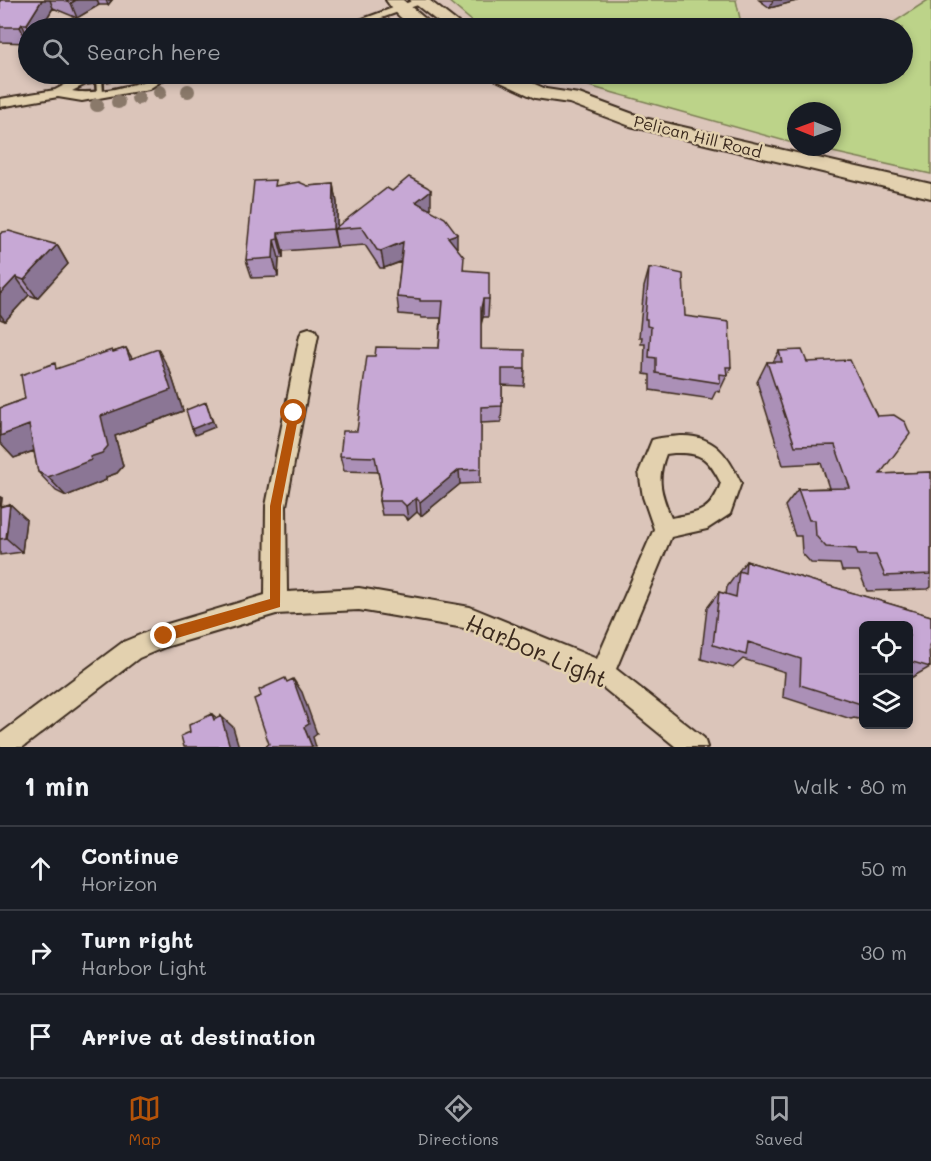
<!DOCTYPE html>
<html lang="en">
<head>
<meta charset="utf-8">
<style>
  :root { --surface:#171b24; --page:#20242c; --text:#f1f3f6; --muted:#9ea1a6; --line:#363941; --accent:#b45309 }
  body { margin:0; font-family:Mali,sans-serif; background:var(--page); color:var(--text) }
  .controls { position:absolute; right:18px; bottom:18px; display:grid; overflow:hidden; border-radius:9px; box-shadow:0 3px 9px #0003 }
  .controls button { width:54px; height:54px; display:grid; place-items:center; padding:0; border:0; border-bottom:2px solid var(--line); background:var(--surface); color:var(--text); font:30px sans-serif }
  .compass { position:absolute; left:787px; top:102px; width:54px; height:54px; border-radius:50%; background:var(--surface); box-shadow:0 3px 9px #0003; rotate:271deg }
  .stop { position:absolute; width:18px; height:18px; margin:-14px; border:4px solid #b45309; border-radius:50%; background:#fff }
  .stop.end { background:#b45309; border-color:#fff; box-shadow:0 2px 6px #0008 }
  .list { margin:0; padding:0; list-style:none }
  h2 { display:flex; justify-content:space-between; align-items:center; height:78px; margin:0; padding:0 24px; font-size:26px }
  h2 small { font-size:20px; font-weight:400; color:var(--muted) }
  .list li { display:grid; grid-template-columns:39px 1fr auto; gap:18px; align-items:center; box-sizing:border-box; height:84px; padding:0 24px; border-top:2px solid var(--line) }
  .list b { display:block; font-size:22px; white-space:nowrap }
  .list p { margin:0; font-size:20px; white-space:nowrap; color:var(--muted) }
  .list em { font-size:20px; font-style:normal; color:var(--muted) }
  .icon { flex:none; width:33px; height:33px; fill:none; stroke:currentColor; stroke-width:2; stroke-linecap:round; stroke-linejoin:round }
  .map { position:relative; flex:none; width:931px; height:747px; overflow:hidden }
  .search { position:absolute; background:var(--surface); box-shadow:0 3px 9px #0003; left:18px; right:18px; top:18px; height:66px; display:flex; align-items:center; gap:15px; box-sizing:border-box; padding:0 21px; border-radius:33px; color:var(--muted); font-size:22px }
  .sheet { height:330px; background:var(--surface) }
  nav { display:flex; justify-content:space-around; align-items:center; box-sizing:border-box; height:84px; border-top:2px solid var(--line); background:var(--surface); font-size:16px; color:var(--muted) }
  nav a { display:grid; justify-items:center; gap:3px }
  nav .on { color:var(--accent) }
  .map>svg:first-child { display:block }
</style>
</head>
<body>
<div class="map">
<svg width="931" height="747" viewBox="0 0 931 747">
  <rect width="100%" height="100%" fill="#dbc5ba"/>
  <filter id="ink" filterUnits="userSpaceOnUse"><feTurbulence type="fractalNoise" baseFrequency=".0167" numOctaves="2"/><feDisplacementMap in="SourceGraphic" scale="12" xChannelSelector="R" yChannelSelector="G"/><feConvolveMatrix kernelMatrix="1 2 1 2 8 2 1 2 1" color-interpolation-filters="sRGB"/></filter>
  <g filter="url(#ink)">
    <path fill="#bcd389" stroke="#7c7e54" stroke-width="1.5" d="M447,0H736L742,28H480Z
      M928,0H931V174L810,147H832V111H796V144L589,86L565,74H902V28H885Z"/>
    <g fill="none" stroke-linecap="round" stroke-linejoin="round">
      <defs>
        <path id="lane" d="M99,76L102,78L103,94L100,96L97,94L96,78Z"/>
        <path id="street" d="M415,0L426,2L354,28H338Z
          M105,74H131L125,78L86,84L72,91C93,95 121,88 142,82C155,79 157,72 172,74L149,89L82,101L58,97L0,107V99L55,90L78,78Z
          M309,328L315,330L318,335L286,506L287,592L359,588L470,607L597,659L654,529L643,497L639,472L652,440C661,437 671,437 681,436C714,435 728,455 741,483L730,514L707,529L671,537L616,669L704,738L707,747H676L595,681L470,629L359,610L276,614L165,647L139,658L23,747H0V734L123,642L164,625L265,595L266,506L300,335L303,330ZM674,453C702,452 708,458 721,483C711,512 699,513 671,518C661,493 656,480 666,454Z"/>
        <path id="secondary" d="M386,0H403L436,28C412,30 399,19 386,0Z
          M410,0H429L465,28H446Z
          M489,74H512L546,89L579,94L644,118L931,184V198L630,126L569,103L535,98L492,78Z"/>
      </defs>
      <use href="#lane" stroke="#3b2a1e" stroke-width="5"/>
      <use href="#street" stroke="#3b2a1e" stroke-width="4"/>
      <use href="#secondary" stroke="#3b2a1e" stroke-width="4"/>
      <use href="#lane" fill="#e3d1af" fill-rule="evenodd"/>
      <use href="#street" fill="#e3d1af" fill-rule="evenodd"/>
      <use href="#secondary" fill="#e3d1af" fill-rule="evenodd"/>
    </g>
    <g fill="#8a796a">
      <circle cx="188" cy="91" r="7"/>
      <circle cx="160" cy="92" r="7"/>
      <circle cx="138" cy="98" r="7"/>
      <circle cx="118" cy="102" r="7"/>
      <circle cx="97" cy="105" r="7"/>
    </g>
    <path fill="#ab90b7" stroke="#3b2a1e" stroke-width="1.5" d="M0,0H112L108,5H99L77,18L53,8L41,28H28V43L0,42Z
      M759,0H800L770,8Z
      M334,184L337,203V227L431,208L430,210L457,248L464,271L489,299L488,317H483L481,323V349L525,369L524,386L502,385V406L501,422L481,423L480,483L460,484L421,516L417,512L408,520L403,515H382L379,501L381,486L378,472L344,471L340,456L357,431L375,356L439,348L441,318H421V316L399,314L397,297L401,262L384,268H380L365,245L337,247V243V247L283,251V258H279L278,277L252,278L246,260L278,186H308Z
      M0,234L57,245L68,264L37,298L29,295L5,321L0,319Z
      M649,269L685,316L731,367L719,392L716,391L712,399L650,390V375L644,374L645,344H641L642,337H639L644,287Z
      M126,348L132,358L170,371L183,411L115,436L123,466L117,473L106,477V480L66,496L56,491L38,472L34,451L14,458L0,443V408L25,399L59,369Z
      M779,351L807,362L880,474L931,472V587L928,589L867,591L859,571H842L840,564L811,563L802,553L801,536H795L785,506L798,489L829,488L821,463L783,465L757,382L767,362H773Z
      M0,497L2,498L1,506L10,504L26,519L22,552L0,555Z
      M746,561L931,616V641L929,646L930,667L909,679V626H864V716L858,719L854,718L851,719L783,697L785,672L743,659L733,668L701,659L707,608L719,592L726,594L727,587Z"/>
    <path fill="#8b7695" stroke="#3b2a1e" stroke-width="1.5" d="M42,0H50L53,8L41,28H29L27,24Z
      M76,0H97L99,5L77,18L71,3Z
      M106,0H112L108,5Z
      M773,0H800L770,8Z
      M22,24L28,37V43L20,27Z
      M334,184L337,203V229H334L337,247L333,229Z
      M431,190V208L418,220L416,202Z
      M278,233L283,251V258L278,239Z
      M457,234V252L448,237Z
      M274,240L279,258L278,277L273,258Z
      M403,242L405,260L384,268L381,251Z
      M57,245L68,264L37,298L24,280Z
      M16,277L29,295L5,321L0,314V294Z
      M483,299V317L481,325V308Z
      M158,349L170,371L183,411L115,436L123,466L117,473L106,477V480L66,496L48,477L90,457L101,416Z
      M206,402L215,427L195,435L192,429Z
      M29,425L47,446L14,458L0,443V436Z
      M459,470L460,484L421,516L420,502Z
      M0,497L2,498L0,520Z
      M416,498L417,512L408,520L406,506Z
      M10,504L26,519L22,552L6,538Z
      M293,679L302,692L317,734L313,737L316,747H312L304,727Z
      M212,714L223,723L221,716L233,727L239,747H230L214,720Z"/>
    <path fill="#c7a8d5" stroke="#3b2a1e" stroke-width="1.5" d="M0,0H42L27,24H22L20,27H0Z
      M64,0H76L71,3Z
      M409,177L427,187L431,190L416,202L445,218L457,234L448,237L464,257L463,270L489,272V299H483L481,308V349L525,350V369H502V406L481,407V469L459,470L420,502L416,498L406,506L401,501H379L381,486L375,457L340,456L343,431H357L367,356H375L376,347L439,348L443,301H420V299L397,297L403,242L381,251L377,250L362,227L334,229L387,188L392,191Z
      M276,180L275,186L299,182L308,186L334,184L333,229L278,233V239L274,240L273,258L246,260L254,181Z
      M9,231L57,245L24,280L16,277L0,294V234L3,232Z
      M656,268L683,274L685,316L729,322L731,367H726L727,375L720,374V383L656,373V358L649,357L651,327L647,326V319H645L649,269Z
      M126,348L130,359L158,349L171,390L101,416L108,446L102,453L90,457L91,460L48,477L38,472L29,425L0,436V408L25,399L21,375L55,363L56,369L112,350L113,352Z
      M802,350L807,362L850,360L877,416L894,415L905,422L910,434L880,474L931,472V574L885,576L876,555H858L856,549L826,547L816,536L815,520H809L798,489L850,488L835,445L795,446L767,362H782L779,351Z
      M206,402L212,421L192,429L186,410Z
      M10,504L6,538L0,539V507Z
      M746,561L931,616V641L929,646L930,667L909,661V626H864V705L800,685L801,659L748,642L746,655L713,645L719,592L736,597L739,571L745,573Z
      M285,678L287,682L293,679L309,724L304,727L312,747H264L269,744L254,699L261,696L259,690Z
      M212,714L214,720L221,716L230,747H184L181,736L190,732L189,725Z"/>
  </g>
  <path fill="#b45309" d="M294,408L299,413L281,506L280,607L164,642L160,640V631L164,629L270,599V506L289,413Z"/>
  <g text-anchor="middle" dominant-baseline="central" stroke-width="5" stroke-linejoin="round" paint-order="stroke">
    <g font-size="16" fill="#3b2a1e" stroke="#e3d1af">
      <text transform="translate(698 136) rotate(14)">Pelican Hill Road</text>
    </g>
    <g font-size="24" fill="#3b2a1e" stroke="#e3d1af">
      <text transform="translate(537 650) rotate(23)">Harbor Light</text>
    </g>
  </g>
</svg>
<div class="controls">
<button><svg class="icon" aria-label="locate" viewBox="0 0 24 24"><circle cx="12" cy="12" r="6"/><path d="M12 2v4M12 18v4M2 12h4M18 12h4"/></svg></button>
<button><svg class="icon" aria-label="layers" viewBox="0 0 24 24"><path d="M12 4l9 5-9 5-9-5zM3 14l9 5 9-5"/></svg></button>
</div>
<svg class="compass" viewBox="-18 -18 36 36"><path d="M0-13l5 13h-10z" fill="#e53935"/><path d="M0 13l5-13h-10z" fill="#9ea1a6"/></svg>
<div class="stop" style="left:294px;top:413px"></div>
<div class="stop end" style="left:164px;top:636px"></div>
<div class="search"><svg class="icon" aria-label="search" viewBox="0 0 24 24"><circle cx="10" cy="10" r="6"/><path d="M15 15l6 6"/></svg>Search here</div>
</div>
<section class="sheet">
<h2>1 min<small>Walk · 80 m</small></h2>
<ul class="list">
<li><svg class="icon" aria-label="ahead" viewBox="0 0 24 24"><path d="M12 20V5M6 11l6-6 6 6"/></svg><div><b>Continue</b><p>Horizon</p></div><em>50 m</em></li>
<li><svg class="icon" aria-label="right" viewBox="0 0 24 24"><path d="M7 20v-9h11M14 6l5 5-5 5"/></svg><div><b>Turn right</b><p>Harbor Light</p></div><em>30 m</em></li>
<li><svg class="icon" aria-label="arrive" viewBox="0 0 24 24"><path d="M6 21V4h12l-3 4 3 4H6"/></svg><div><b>Arrive at destination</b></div></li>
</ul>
</section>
<nav>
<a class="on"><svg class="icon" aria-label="map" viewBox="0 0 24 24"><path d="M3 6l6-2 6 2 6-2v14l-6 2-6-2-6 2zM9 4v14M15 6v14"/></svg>Map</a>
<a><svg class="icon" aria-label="directions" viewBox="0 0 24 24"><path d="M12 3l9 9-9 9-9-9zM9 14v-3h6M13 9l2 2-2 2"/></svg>Directions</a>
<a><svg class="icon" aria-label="saved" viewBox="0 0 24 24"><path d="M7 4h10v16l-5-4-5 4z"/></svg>Saved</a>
</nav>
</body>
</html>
